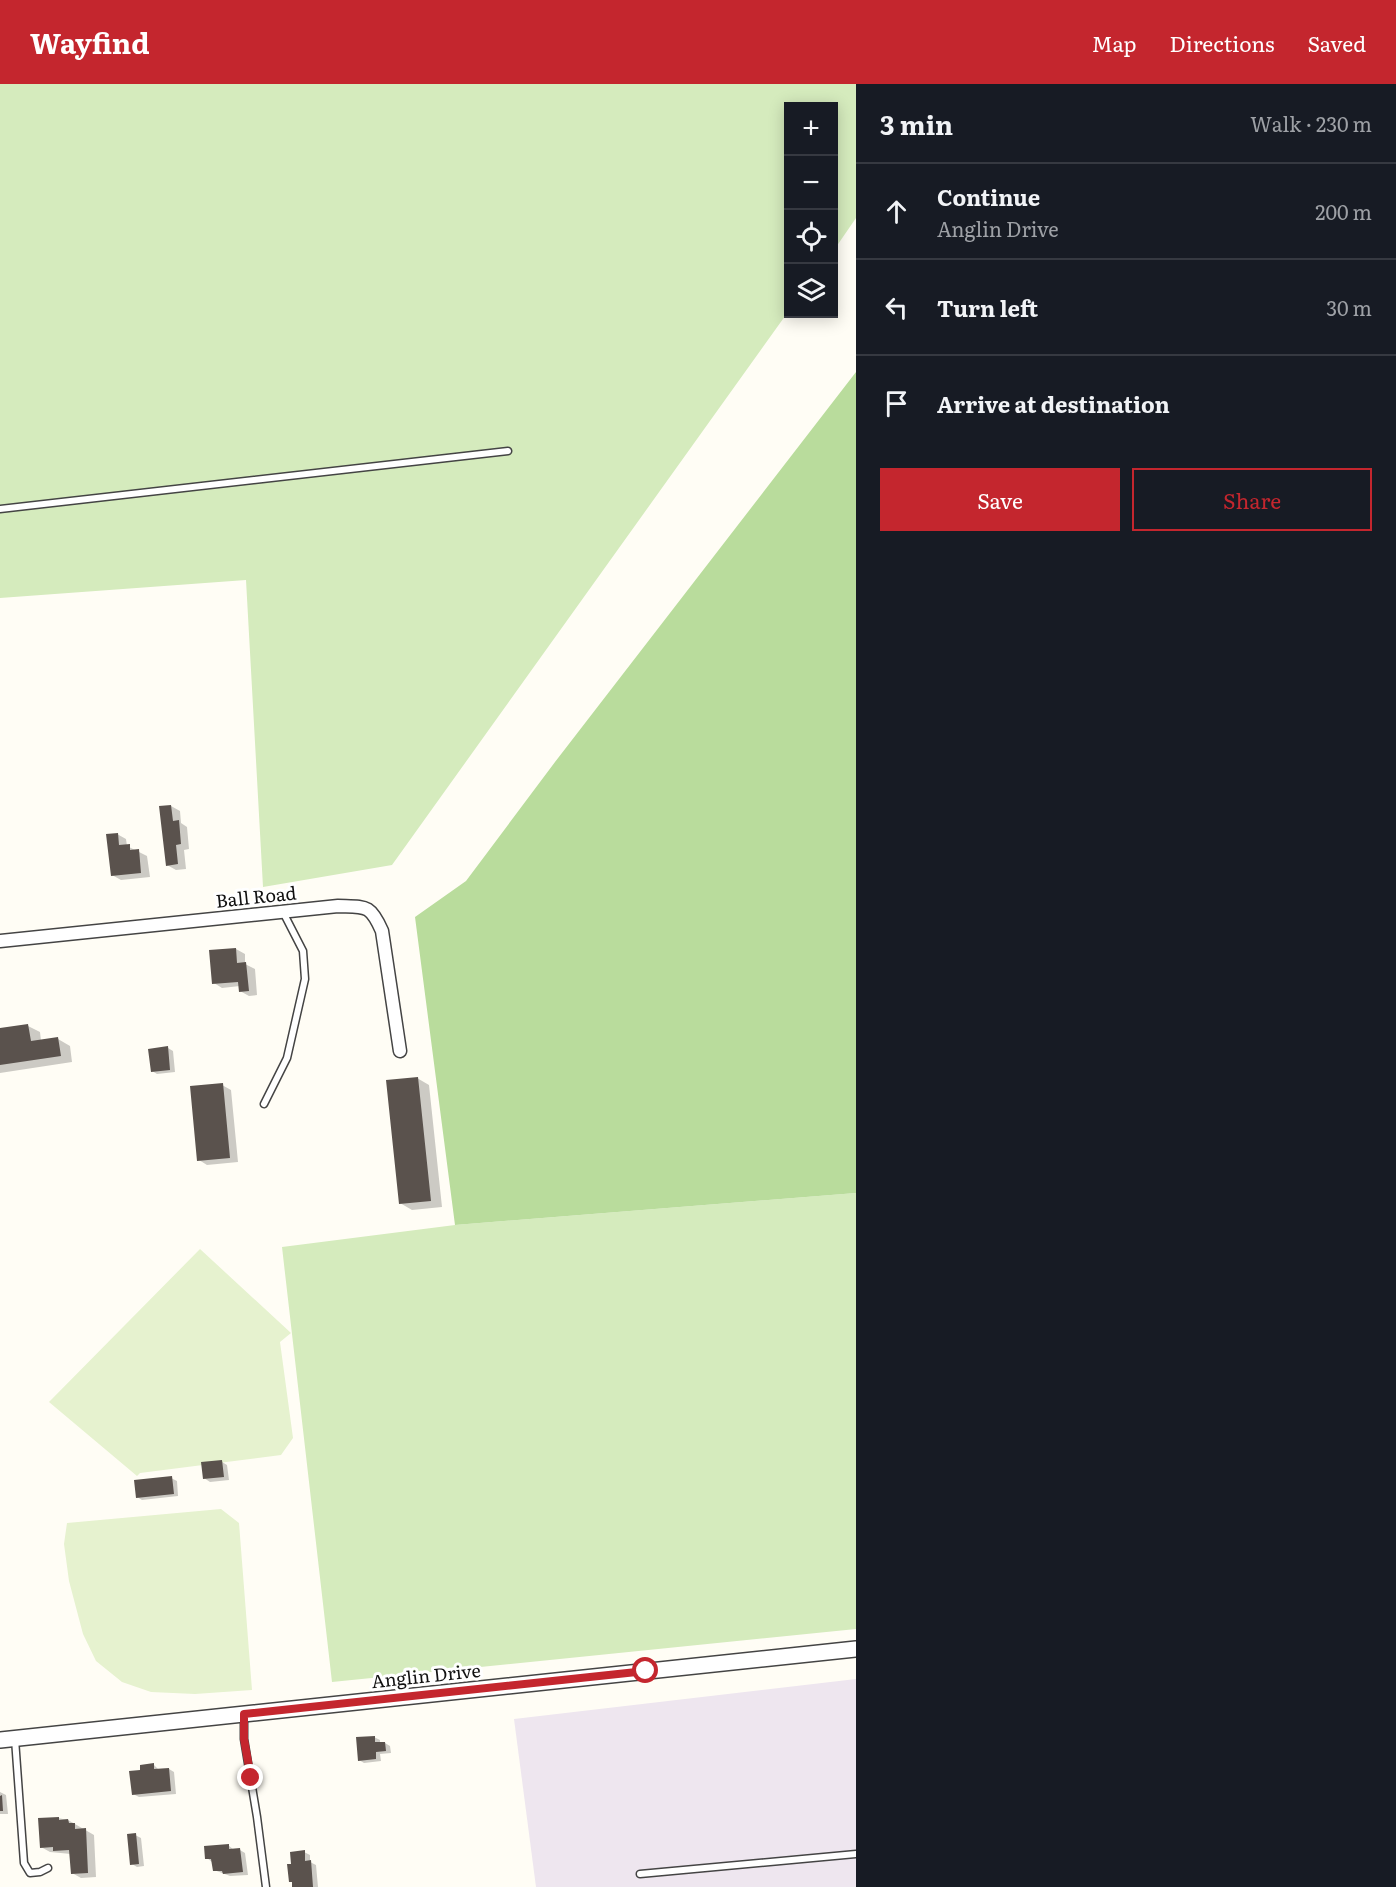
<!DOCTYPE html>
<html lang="en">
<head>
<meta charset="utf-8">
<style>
  :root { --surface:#171b24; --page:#242831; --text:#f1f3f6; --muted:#9ea1a6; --line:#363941; --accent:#c4262e }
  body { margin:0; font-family:Literata,serif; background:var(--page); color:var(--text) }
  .controls { position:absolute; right:18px; top:18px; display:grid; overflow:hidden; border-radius:0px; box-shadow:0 3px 15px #0003 }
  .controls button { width:54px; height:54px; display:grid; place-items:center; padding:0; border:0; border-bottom:2px solid var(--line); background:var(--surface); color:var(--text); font:30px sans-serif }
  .stop { position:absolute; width:18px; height:18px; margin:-14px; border:4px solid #c4262e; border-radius:50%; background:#fff }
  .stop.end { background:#c4262e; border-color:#fff; box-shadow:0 2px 6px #0008 }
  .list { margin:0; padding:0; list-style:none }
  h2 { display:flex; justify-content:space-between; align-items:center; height:78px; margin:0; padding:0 24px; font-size:26px }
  h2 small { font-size:20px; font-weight:400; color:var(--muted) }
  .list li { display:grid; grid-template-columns:39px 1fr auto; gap:18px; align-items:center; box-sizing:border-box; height:96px; padding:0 24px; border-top:2px solid var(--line) }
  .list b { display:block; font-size:22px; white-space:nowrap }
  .list p { margin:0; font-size:20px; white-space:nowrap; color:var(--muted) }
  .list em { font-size:20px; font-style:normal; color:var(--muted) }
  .actions { display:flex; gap:12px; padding:18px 24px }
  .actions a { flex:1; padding:14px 0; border:2px solid var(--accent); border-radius:0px; text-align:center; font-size:21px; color:var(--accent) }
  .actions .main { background:var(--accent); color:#fff }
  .icon { flex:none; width:33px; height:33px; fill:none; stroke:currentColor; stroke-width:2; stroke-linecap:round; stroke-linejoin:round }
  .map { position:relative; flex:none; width:856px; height:1803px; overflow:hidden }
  header { display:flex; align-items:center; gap:36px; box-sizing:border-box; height:84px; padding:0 30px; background:var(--accent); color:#fff }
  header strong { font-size:28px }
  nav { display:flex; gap:33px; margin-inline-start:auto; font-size:21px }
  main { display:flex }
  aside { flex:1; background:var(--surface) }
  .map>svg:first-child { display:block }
</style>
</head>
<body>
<header>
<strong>Wayfind</strong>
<nav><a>Map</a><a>Directions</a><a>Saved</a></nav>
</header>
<main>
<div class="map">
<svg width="856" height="1803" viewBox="0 0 856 1803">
  <rect width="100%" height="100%" fill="#fffdf5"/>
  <path fill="#eee6ef" d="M856,1595V1803H536L514,1635Z"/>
  <path fill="#d5ebbd" d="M0,0H856V134L834,166V22H788V228L392,781L263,803L246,496L0,514Z
    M856,1109V1545L332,1598L282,1163L455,1141Z"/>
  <path fill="#b9dc9c" d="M856,288V1109L455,1141L415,833L466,797L555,678Z"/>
  <path fill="#e6f2cf" d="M200,1165L291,1249L280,1258L293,1354L281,1371L140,1389L137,1392L49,1318Z
    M221,1425L239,1439L252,1606L195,1610L151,1608L122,1598L96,1577L83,1550L69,1497L64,1460L67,1439Z"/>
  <path fill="#0003" d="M171,722L180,727L181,739L187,743L189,765L184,766L186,785L176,786L167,781Z
    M117,750L126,755L127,762L147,772L150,793L121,796L112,791Z
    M236,865L245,870V880L255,885L257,911L249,912L240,907V902L222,904L214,899Z
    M28,942L40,948L41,957L58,955L70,962L72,978L0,989V946Z
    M168,964L173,967L175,988L157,990L152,987Z
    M417,994L429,1001L442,1123L412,1126L400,1119Z
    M222,1001L231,1006L238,1078L207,1081L199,1076Z
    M222,1378L227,1381L229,1396L210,1398L204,1394Z
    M171,1394L177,1397L178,1412L142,1416L137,1413Z
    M374,1653L380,1656V1660L385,1659L390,1662L391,1669L380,1670L381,1677L364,1679L359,1676Z
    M154,1681L159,1686L169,1685L174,1688L176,1710L139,1713L133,1710L142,1688Z
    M0,1708L6,1711L8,1730H0Z
    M58,1734L68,1736L94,1751L96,1793L81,1794L72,1789L71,1770L50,1768L41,1763Z
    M135,1751L141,1754L144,1782L137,1783L132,1780Z
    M228,1761L234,1766H240L245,1769L248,1791L230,1792L214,1786L212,1778L207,1774Z
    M304,1768L310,1771V1778L316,1781L318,1803H294L293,1799L290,1797L292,1781Z"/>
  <path fill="#5a524d" d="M171,721L173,737L179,736L181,760L176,761L178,780L166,782L159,722Z
    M118,749L119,761L130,760V766L139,765L141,789L111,792L106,750Z
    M236,864L237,879L246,878L249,907L239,908L238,898L212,900L209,866Z
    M28,940L31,957L58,953L61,972L0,981V944Z
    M168,962L170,986L151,988L148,965Z
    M418,993L431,1117L399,1120L386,996Z
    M223,999L230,1074L197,1077L190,1002Z
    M222,1376L224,1393L203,1395L201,1378Z
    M172,1392L174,1410L136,1414L134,1396Z
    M375,1652V1658H385L386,1667L376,1668V1675L358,1677L356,1653Z
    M154,1679V1685L169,1684L171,1707L132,1711L129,1687L140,1686V1681Z
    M2,1711L3,1727H0V1712Z
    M59,1733V1736L68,1735L69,1739H75V1745L86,1744L88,1789L71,1790L69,1766L53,1767V1763L40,1764L38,1734Z
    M136,1749L139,1780L130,1781L127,1750Z
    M229,1760V1765L240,1764L243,1788L223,1790L222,1787H213L211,1775H205L204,1762Z
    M305,1766V1777L311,1776L313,1803H292V1798H289L287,1780H291L290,1768Z"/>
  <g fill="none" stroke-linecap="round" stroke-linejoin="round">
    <defs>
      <path id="service" d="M0,425L508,367
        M264,1020L287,974L305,895L303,867L283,828
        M244,1631V1655L257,1733L266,1803
        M15,1655L24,1779L30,1789L40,1788L48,1784
        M640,1790L856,1770"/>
      <path id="minor" d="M0,857L338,822C366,823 370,820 382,847L400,967"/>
      <path id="tertiary" d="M0,1656L856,1565"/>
    </defs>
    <use href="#service" stroke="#444" stroke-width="9"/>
    <use href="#minor" stroke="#444" stroke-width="15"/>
    <use href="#tertiary" stroke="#444" stroke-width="18"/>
    <use href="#service" stroke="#fff" stroke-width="6"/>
    <use href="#minor" stroke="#fff" stroke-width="12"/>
    <use href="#tertiary" stroke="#fff" stroke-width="15"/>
  </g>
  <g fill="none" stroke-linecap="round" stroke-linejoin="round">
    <path stroke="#c4262e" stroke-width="8" d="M251,1694L244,1655V1630L646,1587"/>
  </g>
  <g text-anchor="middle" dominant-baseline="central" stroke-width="6" stroke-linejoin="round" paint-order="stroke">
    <g font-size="18" fill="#111" stroke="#fff">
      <text transform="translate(256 812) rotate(-6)">Ball Road</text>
      <text transform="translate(426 1591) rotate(-6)">Anglin Drive</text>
    </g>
  </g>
</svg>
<div class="controls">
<button>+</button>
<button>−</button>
<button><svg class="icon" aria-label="locate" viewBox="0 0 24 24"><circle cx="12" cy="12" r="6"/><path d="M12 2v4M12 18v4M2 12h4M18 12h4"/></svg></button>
<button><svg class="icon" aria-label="layers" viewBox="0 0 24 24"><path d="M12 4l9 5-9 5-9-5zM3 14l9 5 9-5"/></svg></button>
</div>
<div class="stop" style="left:646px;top:1587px"></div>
<div class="stop end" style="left:251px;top:1694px"></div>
</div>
<aside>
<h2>3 min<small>Walk · 230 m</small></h2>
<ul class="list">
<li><svg class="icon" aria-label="ahead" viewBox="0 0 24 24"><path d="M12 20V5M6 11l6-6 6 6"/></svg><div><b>Continue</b><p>Anglin Drive</p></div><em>200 m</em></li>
<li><svg class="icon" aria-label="left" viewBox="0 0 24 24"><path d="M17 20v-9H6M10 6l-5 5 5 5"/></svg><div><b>Turn left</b></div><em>30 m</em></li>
<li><svg class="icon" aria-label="arrive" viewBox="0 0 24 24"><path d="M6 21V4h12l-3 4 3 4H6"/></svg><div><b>Arrive at destination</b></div></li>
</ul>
<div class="actions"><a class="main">Save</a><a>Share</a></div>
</aside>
</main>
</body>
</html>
